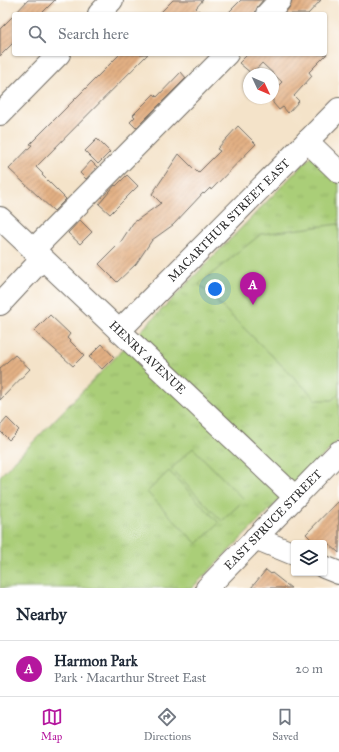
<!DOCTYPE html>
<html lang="en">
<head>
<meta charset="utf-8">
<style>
  :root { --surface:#fff; --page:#f6f6f7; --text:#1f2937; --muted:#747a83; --line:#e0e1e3; --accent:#b5179e }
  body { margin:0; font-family:"IM FELL Great Primer",serif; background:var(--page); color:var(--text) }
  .controls { position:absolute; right:12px; bottom:12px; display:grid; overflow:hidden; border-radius:4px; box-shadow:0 1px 3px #0004 }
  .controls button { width:36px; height:36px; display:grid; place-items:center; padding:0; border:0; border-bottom:1px solid var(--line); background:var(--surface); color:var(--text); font:20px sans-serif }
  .compass { position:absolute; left:243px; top:68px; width:36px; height:36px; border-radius:50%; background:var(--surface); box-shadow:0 1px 3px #0004; rotate:134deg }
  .you { position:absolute; left:215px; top:289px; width:14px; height:14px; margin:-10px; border:3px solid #fff; border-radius:50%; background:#1a73e8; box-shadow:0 0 0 6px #1a73e833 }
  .badge { display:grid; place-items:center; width:26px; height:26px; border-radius:50%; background:var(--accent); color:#fff; font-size:13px; font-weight:700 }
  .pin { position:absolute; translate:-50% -33px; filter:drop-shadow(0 1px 2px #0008) }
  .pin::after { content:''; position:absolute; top:21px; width:14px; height:12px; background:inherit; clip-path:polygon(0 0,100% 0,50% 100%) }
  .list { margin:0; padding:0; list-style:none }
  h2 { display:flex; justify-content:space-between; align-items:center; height:52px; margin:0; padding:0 16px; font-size:17px }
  h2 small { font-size:13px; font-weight:400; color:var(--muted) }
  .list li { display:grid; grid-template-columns:26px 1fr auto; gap:12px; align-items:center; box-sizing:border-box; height:56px; padding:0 16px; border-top:1px solid var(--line) }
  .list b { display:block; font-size:15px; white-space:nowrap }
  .list p { margin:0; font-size:13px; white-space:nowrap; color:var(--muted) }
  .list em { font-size:13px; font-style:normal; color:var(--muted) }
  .icon { flex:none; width:22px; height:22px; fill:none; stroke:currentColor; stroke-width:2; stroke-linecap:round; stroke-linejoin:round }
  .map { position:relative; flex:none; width:339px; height:588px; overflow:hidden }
  .search { position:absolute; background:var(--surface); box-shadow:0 1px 3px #0004; left:12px; right:12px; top:12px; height:44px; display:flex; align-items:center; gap:10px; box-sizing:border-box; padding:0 14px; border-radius:4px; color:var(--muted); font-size:15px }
  .sheet { height:108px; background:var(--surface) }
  nav { display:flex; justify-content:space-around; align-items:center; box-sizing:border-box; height:56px; border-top:1px solid var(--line); background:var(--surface); font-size:11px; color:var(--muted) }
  nav a { display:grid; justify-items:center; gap:2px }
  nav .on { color:var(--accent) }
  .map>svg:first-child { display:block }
</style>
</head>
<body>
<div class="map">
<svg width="339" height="588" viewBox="0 0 339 588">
  <defs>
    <pattern id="park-tufts" width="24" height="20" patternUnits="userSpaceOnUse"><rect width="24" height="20" fill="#aace78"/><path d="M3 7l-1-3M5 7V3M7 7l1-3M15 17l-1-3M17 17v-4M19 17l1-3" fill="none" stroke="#92b168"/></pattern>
    <pattern id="building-hatch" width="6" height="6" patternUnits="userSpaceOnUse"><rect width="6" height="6" fill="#e3b084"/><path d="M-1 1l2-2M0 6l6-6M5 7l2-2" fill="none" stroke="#b88f6c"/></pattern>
  </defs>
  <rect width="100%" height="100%" fill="#fff"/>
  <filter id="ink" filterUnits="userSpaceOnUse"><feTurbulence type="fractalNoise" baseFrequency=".025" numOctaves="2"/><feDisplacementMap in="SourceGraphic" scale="8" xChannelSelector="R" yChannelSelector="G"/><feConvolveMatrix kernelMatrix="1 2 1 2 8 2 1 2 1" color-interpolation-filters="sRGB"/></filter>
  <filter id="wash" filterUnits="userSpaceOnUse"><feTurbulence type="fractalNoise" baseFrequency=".012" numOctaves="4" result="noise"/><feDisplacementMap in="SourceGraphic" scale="16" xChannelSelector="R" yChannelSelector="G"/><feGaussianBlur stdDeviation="0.9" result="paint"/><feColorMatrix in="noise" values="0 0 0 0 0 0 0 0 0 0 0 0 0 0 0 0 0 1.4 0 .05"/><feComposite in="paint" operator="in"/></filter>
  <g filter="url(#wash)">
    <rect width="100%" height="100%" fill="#f4e3c9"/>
    <path fill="url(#park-tufts)" stroke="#6a7c52" d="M318,149L339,169V440L192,588H0V476Z"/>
    <path fill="#aace78" stroke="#6a7c52" d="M339,224V393L332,400H317L199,284L261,234Z
      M193,448L244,500L222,521L171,469Z
      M169,471L219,523L197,544L147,492Z"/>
    <g id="blocks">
      <path fill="url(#building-hatch)" d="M28,0H55L41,14H15Z
        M173,0H203L196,8L202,14H159Z
        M241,0H263L258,6L255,14H227Z
        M292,0H321L308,14H284L289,8Z
        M14,15V42L0,56V29Z
        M120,54H148L36,167L43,174L42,175L66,199L54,211L9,169L32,145L30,144Z
        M248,54H327L309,72L312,76L294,96L299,101L288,113L283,107L279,110L273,103V91L282,82L262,63L252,74L239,63Z
        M181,72L186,78L136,128L130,122L135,117L133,115L154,94L157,97Z
        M238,126L256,144L211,190L210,188L204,194L203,193L173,225L152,240L136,264L117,282L99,264L120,243L133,223L161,203L152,194L179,154L198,173L220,151L217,149Z
        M97,139L110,152L98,164L85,151Z
        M91,161L97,167L86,179L80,173Z
        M127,175L138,186L110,214L99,204L115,185L116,186Z
        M80,220L92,232L80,244L68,233Z
        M50,315L70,334L67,338L84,355L73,366L34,331Z
        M102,344L114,357L102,369L89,357Z
        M15,355L30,369L0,400V368Z
        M7,418L19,430L9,440L0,431V426Z
        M339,500V553L328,543H315L306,534Z
        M266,570L271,574L272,573L291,588H251Z"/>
    </g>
  </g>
  <g filter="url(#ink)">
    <use href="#blocks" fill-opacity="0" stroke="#716b62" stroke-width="1"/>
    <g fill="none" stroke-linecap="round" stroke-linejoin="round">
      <defs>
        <g id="minor">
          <path d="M99,14L112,0"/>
          <path d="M267,14L280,0"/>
          <path d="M0,114L59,54"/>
          <path d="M307,141L339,172"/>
          <path id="s1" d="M0,218L295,497"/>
          <path d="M33,250L227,54"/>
          <path d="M0,304L42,259"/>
          <path id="s2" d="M119,331L339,109"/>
          <path d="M255,538L294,554"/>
          <path d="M324,567L339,573"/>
          <path id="s3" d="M207,588L339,452"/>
        </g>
      </defs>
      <use href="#minor" stroke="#716b62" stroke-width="24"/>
      <use href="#minor" stroke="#fff" stroke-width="22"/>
    </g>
  </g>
  <g text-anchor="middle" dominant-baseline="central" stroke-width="4" stroke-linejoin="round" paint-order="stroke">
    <g font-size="12" fill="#2b2b2b" stroke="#fff">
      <text stroke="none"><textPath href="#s2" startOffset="156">MACARTHUR STREET EAST</textPath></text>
      <text stroke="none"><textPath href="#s1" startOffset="203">HENRY AVENUE</textPath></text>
      <text stroke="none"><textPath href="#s3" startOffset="95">EAST SPRUCE STREET</textPath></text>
    </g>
  </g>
</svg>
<div class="controls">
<button><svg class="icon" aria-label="layers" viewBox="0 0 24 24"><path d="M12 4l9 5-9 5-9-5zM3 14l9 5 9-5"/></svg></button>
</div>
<svg class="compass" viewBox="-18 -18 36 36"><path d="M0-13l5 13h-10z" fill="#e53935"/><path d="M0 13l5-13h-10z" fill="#747a83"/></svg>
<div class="you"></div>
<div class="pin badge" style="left:253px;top:305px">A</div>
<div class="search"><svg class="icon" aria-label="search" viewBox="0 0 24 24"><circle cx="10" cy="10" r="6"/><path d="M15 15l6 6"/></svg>Search here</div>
</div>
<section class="sheet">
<h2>Nearby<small></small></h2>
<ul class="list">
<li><span class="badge">A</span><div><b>Harmon Park</b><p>Park · Macarthur Street East</p></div><em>20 m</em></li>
</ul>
</section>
<nav>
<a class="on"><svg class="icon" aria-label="map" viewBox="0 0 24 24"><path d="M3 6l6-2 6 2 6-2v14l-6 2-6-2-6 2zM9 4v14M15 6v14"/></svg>Map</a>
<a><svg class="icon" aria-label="directions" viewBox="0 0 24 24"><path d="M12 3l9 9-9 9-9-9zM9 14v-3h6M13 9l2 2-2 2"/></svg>Directions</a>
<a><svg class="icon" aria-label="saved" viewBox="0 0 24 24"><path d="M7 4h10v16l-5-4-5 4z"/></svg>Saved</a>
</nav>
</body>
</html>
